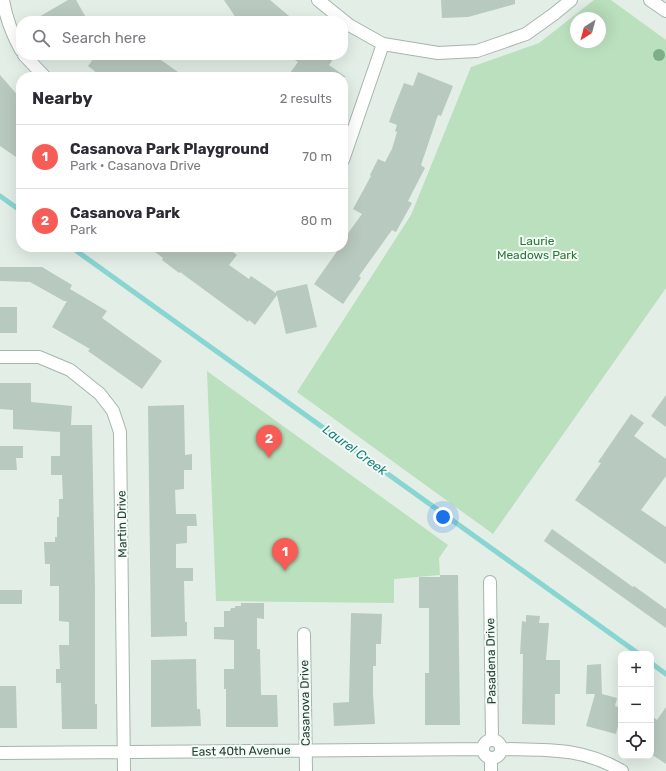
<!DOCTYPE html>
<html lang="en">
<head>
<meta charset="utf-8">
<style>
  :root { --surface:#fff; --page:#f2f2f3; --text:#2b2b33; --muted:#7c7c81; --line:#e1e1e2; --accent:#f85c56 }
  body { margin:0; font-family:Rubik,sans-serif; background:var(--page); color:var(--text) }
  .controls { position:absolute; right:12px; bottom:12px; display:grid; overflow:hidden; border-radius:8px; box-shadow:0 4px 16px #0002 }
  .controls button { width:36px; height:36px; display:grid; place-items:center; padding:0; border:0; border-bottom:1px solid var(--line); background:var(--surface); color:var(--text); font:20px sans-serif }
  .compass { position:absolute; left:570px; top:12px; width:36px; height:36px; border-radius:50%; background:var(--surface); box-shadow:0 4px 16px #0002; rotate:216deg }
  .you { position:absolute; left:443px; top:517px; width:14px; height:14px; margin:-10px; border:3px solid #fff; border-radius:50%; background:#1a73e8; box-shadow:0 0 0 6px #1a73e833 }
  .badge { display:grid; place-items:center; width:26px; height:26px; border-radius:50%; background:var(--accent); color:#fff; font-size:13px; font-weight:700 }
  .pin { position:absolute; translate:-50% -33px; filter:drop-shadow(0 1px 2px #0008) }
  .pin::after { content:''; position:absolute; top:21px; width:14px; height:12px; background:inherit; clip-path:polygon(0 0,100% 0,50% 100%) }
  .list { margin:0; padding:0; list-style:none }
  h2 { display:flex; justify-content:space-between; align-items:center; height:52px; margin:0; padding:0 16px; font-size:17px }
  h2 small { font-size:13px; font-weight:400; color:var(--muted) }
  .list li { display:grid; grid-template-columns:26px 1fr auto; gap:12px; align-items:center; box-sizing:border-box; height:64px; padding:0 16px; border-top:1px solid var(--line) }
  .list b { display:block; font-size:15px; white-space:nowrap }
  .list p { margin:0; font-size:13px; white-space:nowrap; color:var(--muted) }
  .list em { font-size:13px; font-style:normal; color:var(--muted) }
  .icon { flex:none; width:22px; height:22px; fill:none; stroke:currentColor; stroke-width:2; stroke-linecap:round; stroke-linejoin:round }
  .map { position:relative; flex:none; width:666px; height:771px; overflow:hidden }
  .search { position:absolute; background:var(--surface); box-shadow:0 4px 16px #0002; left:16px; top:16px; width:332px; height:44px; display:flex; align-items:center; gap:10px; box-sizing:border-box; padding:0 14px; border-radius:16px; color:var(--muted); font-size:15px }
  .panel { position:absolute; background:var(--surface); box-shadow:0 4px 16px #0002; left:16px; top:72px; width:332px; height:180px; border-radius:16px }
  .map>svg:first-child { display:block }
</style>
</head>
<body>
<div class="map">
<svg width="666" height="771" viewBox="0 0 666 771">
  <rect width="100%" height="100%" fill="#e3eee7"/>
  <path fill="#bbe0bd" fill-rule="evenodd" d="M594,0H611L666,40V288L493,534L297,392L411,215L471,67L539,43ZM576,18H600V42H576Z
    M207,371L448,545L439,558L440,575L394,579V603L216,601Z"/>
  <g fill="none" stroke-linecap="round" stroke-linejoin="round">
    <path stroke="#89d5d1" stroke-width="5" d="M0,196L21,211
      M71,247L639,654
      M651,663L666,674"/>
  </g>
  <path fill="#b8c9bf" d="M68,0H76L88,21H32Z
    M224,0H270L295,21H238Z
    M441,0H515V4L468,17L442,18Z
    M96,55H154L185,77H102L88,66Z
    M287,55H336L329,65L346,77H287L298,62Z
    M418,72L453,86L441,116L438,115L421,165L425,168L408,201L412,203L396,232L392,230L359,276L361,278L343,304L314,284L340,247H343V240L362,214L353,209L371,176L370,175L378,159L385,162L392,149L397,132L395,131L397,125L389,122L394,108L404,83L413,86Z
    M0,75L21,99V151L16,157L0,146Z
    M148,247H226L237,255L229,265L249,279L251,276L276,293V291L307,284L317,327L286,334L277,295L255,325L249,320L248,322L180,272L179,273L162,260L163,258Z
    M0,267H42L72,285L70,289L107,311L102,318L162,361L142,389L88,351L90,349L52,327L67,301H64L30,282L0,281Z
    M0,307H17V333H0Z
    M0,383H31V402L72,406L71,425H92L95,589V704H97V729H62L61,683H56V669H60L59,645H69V622L59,621V586H50V564H45L44,542H55V537H57V517H59V499H63L62,475H51V456H60V432L13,429V410L0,409Z
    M666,395V427L651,416Z
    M184,405L185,455L192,454V470H184V489L175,490L176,514H196L197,526H187V543L176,544V568H193V581H184L185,622H187V636L151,637L148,406Z
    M631,414L644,423L634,436L666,459V476L641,510L666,527V564L575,500L601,463L598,462Z
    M0,446H23V458H16L17,470H0Z
    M552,529L633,587L634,586L666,609V628L544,541Z
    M440,575H458L460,725H425V673H429V608H419V577H440Z
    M0,590H22V604H0Z
    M241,603H264V619L257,618V649H260L261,695H277L278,727H226V689H224V669H234V640L214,639V627H224V611H230L231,608H235V606H241Z
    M351,613L382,614L381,644H376V666H373V694L375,724L334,726L333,703L349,702Z
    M526,615L540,616L539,623H549L546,660H560V694H555V725L522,724L523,654H520L522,621L526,622Z
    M196,659L197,709H200L201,726L151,727V660Z
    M601,664L602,694L617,698L615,706L621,708V715L616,734L586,726L595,694H586L587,665Z
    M0,686H16L17,728H0Z
    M666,707V764L651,754V715L657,720Z"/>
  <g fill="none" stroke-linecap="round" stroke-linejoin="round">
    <defs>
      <path id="minor" d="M3,0C6,18 12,34 21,50
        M318,0L349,25L383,44L438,53L477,51L526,34L554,14L571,0
        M24,55L45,77
        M343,160L383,44
        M0,357H39L70,370L100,394L113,411L120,432L124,771
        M490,582L492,740
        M304,634L306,771
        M483 749a9 9 0 1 1 18 0a9 9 0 1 1-18 0Z
        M501,749C546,750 582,747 622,771
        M0,753L483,749
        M491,759V771"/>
      <path id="tertiary" d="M650,0L666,11"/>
    </defs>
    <use href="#minor" stroke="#a5b6ad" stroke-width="14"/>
    <use href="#tertiary" stroke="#a5b6ad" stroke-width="14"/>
    <use href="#minor" stroke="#fff" stroke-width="12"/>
    <use href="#tertiary" stroke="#fff" stroke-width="12"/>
  </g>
  <circle fill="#7dae86" cx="659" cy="55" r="6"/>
  <g text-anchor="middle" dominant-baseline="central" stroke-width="4" stroke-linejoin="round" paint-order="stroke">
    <g font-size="12" fill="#2a7937" stroke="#f4faf6">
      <text x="537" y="241">Laurie<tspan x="537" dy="14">Meadows Park</tspan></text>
    </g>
    <g font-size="12" fill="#224031" stroke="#f4faf6">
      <text transform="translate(122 524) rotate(-91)">Martin Drive</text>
      <text transform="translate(491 661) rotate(-91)">Pasadena Drive</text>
      <text transform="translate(305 703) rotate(-91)">Casanova Drive</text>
      <text transform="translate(241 751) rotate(-1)">East 40th Avenue</text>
    </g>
    <g font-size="13" font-style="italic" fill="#187f7b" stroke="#f4faf6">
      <text transform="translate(355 450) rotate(36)">Laurel Creek</text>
    </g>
  </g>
</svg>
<div class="controls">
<button>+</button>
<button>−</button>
<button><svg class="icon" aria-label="locate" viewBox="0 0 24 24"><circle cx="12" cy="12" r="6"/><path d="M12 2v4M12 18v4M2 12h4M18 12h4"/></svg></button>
</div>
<svg class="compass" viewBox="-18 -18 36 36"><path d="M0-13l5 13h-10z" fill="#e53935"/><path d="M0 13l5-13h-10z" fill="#7c7c81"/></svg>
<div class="you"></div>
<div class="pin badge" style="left:285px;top:571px">1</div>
<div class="pin badge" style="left:269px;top:458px">2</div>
<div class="search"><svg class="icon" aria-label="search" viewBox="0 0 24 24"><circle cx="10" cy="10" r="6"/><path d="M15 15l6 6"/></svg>Search here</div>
<section class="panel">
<h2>Nearby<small>2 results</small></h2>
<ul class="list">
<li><span class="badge">1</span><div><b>Casanova Park Playground</b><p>Park · Casanova Drive</p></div><em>70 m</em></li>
<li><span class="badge">2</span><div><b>Casanova Park</b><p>Park</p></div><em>80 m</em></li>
</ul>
</section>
</div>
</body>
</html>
